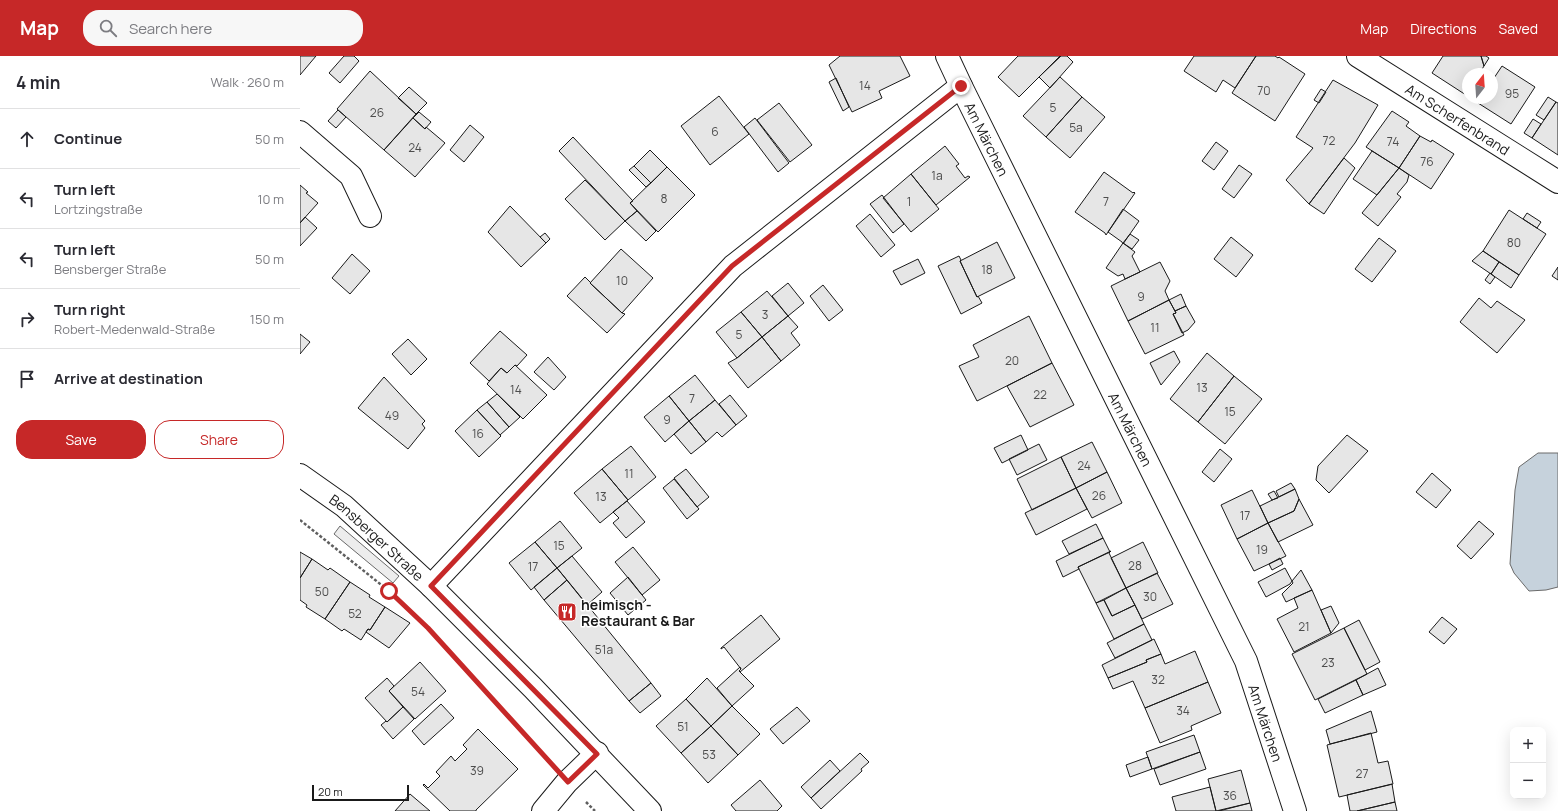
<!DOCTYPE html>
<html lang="en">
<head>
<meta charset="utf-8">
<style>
  :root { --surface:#fff; --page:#f7f7f7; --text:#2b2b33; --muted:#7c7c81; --line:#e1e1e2; --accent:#c62828 }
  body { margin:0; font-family:Manrope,sans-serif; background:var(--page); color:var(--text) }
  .controls { position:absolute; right:12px; bottom:12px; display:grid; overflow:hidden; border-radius:8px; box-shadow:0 4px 16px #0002 }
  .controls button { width:36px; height:36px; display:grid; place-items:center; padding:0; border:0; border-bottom:1px solid var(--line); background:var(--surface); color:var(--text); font:20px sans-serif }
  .compass { position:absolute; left:1162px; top:12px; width:36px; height:36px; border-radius:50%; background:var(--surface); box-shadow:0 4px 16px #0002; rotate:17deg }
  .scale { position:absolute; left:12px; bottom:10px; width:97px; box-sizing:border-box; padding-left:4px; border:2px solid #1a1a1a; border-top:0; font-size:11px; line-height:14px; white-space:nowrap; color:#1a1a1a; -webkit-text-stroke:3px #fff; paint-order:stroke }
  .stop { position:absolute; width:12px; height:12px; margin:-9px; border:3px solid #c62828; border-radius:50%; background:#fff }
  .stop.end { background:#c62828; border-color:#fff; box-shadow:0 1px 4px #0008 }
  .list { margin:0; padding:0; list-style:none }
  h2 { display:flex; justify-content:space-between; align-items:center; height:52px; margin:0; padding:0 16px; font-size:17px }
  h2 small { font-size:13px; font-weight:400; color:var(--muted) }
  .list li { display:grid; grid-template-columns:26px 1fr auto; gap:12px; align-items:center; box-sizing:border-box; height:60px; padding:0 16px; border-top:1px solid var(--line) }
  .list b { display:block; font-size:15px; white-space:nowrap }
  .list p { margin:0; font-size:13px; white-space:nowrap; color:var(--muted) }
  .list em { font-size:13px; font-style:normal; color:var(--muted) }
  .actions { display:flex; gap:8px; padding:12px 16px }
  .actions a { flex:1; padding:9px 0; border:1px solid var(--accent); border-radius:16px; text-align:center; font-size:14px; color:var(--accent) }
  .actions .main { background:var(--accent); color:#fff }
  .icon { flex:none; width:22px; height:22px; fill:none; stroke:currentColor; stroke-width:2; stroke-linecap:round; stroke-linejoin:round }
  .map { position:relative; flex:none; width:1258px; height:755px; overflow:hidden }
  header { display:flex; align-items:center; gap:24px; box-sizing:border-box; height:56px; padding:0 20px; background:var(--accent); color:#fff }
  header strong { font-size:19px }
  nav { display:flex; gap:22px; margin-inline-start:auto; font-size:14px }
  .search { width:280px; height:36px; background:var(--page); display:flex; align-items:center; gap:10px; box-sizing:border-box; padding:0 14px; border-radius:16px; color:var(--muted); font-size:15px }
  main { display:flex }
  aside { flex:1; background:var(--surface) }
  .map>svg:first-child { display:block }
</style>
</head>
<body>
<header>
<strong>Map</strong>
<div class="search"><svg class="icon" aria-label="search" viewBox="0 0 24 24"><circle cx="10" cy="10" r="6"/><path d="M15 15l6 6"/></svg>Search here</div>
<nav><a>Map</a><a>Directions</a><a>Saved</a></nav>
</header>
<main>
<aside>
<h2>4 min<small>Walk · 260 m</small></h2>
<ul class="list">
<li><svg class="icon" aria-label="ahead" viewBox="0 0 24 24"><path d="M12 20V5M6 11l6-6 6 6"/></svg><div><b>Continue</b></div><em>50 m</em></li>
<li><svg class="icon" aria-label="left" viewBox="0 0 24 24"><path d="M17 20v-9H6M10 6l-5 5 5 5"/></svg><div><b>Turn left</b><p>Lortzingstraße</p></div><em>10 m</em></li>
<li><svg class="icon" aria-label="left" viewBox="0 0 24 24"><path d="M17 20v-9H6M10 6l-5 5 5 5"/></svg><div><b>Turn left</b><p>Bensberger Straße</p></div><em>50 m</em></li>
<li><svg class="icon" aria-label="right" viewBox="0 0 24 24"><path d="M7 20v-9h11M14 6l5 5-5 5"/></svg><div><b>Turn right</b><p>Robert-Medenwald-Straße</p></div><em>150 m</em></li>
<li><svg class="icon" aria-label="arrive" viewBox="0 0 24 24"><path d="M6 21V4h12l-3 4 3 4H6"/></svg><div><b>Arrive at destination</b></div></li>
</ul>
<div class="actions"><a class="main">Save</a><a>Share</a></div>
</aside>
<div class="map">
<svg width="1258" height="755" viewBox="0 0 1258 755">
  <rect width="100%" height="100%" fill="#fff"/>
  <path fill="#ededed" stroke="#6a6a6a" d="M40,470L99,520L93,527L34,478Z"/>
  <path fill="#c6d2dc" stroke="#6a6a6a" d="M1238,397H1258V531L1246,534L1229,535L1214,517L1210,508L1215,434L1219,411Z"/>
  <path fill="#e6e6e6" stroke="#1a1a1a" d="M0,0H16L0,19Z
    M44,0H54L59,5L40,27L29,17Z
    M540,0H600L610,20L579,35L582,42L552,56L529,9Z
    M718,0H760L719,41L698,21Z
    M761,0H767L773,6L750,32L739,21Z
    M894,0H956L935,32L923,24L916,36L884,15Z
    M956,0H975L978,2L979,1L1005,18L975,65L932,37Z
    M1143,0H1181L1184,10L1179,18H1168V35L1166,39L1132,17Z
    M1181,0H1186L1189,2L1184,10Z
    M1202,10L1235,31L1211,68L1178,47L1181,42H1192V25Z
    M70,15L116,58L84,94L37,53Z
    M760,21L782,41L746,81L723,60Z
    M536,22L549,51L543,55L529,26Z
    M1033,24L1078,49L1055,87L1009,148L986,124L1013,92L996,81Z
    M109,31L127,47L116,58L98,42Z
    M1021,33L1026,36L1019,47L1014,44Z
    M419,40L449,78L410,109L381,70Z
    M782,41L805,61L770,102L746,81Z
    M1248,41L1256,46L1244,64L1236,59Z
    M1256,46L1258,47V99L1232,82Z
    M479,47L512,89L490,106L457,64Z
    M38,54L46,61L36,72L28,65Z
    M1092,55L1109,66L1106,70L1120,80L1099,112L1066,91Z
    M119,56L131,66L125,73L113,62Z
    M113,62L125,73L126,71L145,87L115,121L84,94Z
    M455,62L489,107L478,116L444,71Z
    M1233,63L1241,68L1232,82L1224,77Z
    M170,69L184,81L164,106L150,94Z
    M1120,80L1131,86L1132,84L1154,98L1131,133L1099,112Z
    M273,81L333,145L330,147L337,155L325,165L259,95Z
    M916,86L928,95L914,114L902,105Z
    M645,90L659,108L656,110L665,122L668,120L670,121L636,149L611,118Z
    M350,94L367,111L351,127L334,110Z
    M1072,95L1099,112L1077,139L1053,123Z
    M1044,102L1055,112L1024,158L1009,148Z
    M939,109L952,118L934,142L922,133Z
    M334,110L351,127L346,131L329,114Z
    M367,111L395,139L358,176L330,147Z
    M1099,112L1109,119L1107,126L1097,138L1101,141L1078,170L1062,157Z
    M804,116L833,137L834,136L835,137L806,179L805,177L775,156Z
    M611,118L639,153L611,176L583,142Z
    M285,124L325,165L305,184L265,143Z
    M0,129L8,136L6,137L18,147L0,167Z
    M582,139L604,168L593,177L570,148Z
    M210,150L246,187L221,211L188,176Z
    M823,153L839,165L823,188L822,186L808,176Z
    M1209,154L1246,178L1219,219L1183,195Z
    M337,155L356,175L346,185L325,165Z
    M1227,157L1241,166L1237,172L1223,163Z
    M570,158L595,189L581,201L556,170Z
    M5,161L17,172L0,190V167Z
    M245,177L250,183L246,187L240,181Z
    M830,178L839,184L832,193L823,187Z
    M931,181L953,199L936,221L914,203Z
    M1079,182L1096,195L1072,226L1055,213Z
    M697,186L715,222L677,241L660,205Z
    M823,187L835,196L832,200L840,216L825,223L823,218L818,220L806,212Z
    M321,193L353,222L322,257L290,227Z
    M1183,195L1199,206L1191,218L1172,205Z
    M52,198L70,215L50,238L32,222Z
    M659,200L661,204L660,205L677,241L678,240L682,247L661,258L638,210Z
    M618,203L625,217L601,229L593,215Z
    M860,206L870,225L865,235L869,244L828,265L811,230Z
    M1199,206L1219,219L1211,232L1191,218Z
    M1258,211V224L1252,220Z
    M1190,217L1195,221L1190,228L1185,224Z
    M285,221L291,227H290L322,257L325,258L307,277L267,240Z
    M488,227L504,247L488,260L472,240Z
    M523,229L543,254L529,265L510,240Z
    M467,235L488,260L462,281L441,256Z
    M881,238L886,250L875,255L869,244Z
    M1179,242L1191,252L1197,245L1225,264L1197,297L1160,266Z
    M869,244L876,257L873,258L884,279L845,298L828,265Z
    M886,250L895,266L888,274L882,277L873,258L876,257L875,255Z
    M441,256L462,281L437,302L416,276Z
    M488,260L498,271L491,277L500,289L481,305L462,281Z
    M729,260L752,307L677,345L659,310L679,301L673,289Z
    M200,275L227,299L217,310L215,309L207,317L201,312L189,325L170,307Z
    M0,278L10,286L0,298Z
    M462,281L481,305L448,332L428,307L437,302Z
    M108,283L127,303L111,319L92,298Z
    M874,295L880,306L861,329L850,307Z
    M907,297L934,320L898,366L870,343Z
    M248,301L266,321L254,334L234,316Z
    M752,307L774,349L730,371L707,330Z
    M215,309L247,339L223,363L187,328L201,312L207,317Z
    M395,319L415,344L389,365L369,340Z
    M934,320L962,343L925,388L898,366Z
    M84,321L125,365L122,368L125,372L108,393L58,352Z
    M197,338L220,361L209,371L187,346Z
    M430,339L447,360L436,369L419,348Z
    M369,340L389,365L365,386L344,361Z
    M415,344L436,369L422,381L417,376L406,386L389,365Z
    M187,346L209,371L200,379L177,354Z
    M177,354L201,380L179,401L155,375Z
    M389,365L406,386L391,398L374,378Z
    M721,379L728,394L702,407L694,392Z
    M1047,379L1068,395L1029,437L1016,424L1018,410Z
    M792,386L807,416L776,432L761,401Z
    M739,388L747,404L717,419L709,403Z
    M331,390L356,421L328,444L302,413Z
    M920,393L932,403L914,426L902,416Z
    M761,401L776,432L732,454L717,423Z
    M302,413L328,444L300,467L274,437Z
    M386,413L409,441L397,451L374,422Z
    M807,416L822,447L792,462L776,432Z
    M1132,417L1151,434L1136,452L1116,436Z
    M374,423L399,453L387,463L363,432Z
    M991,427L995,433L979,441L976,435Z
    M776,432L787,453L736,479L725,457Z
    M995,433L999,443L994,455L968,467L960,450Z
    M952,434L968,467L937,483L921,449Z
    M974,435L978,442L972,444L968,438Z
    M999,443L1013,469L978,486L968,467L994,455Z
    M327,445L345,466L326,482L313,467L319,462L313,456Z
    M260,465L282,492L257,512L235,486Z
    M1179,465L1194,478L1171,503L1157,490Z
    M968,467L986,500L954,515L937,483Z
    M796,468L803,482L769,498L762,485Z
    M803,482L810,496L778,511L779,513L763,521L756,505Z
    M235,486L257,512L231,534L209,507Z
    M843,486L858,517L826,532L811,502Z
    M333,491L360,524L342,539L315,506Z
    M811,495L809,497L826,532L796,547L778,511Z
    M0,496L12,503L0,522Z
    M272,500L302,536L287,549L257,512Z
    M980,502L983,508L972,514L969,508Z
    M12,503L28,514L30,512L50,526L25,563L6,551L7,549L0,544V522Z
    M257,512L267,524L244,544L234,531Z
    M985,512L992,525L990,528L966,541L958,526Z
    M1001,514L1012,534L986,546L982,538L993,527L992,525Z
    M857,517L873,548L842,563L826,532Z
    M328,521L346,544L328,559L310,537Z
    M267,524L351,627L329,645L244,544Z
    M50,526L70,539L69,541L85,551L70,574L68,573L61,584L44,573L42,575L25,563Z
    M826,532L835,549L812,560L804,544Z
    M1012,534L1031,577L994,596L977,563L998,552L994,542Z
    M804,544L812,560L835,549L844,568L814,583L796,547Z
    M1031,550L1039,567L1031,577L1021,554Z
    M85,551L110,567L89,592L66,576L68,573L70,574Z
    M461,559L480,583L440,616L439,615L441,613L424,591L421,593V592Z
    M1142,561L1157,573L1144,588L1129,576Z
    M1059,564L1080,606L1065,614L1044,572Z
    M844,568L852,584L815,602L807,587Z
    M1044,572L1067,618L1015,644L992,598Z
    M854,583L861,598L846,604L847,606L808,622L802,609Z
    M895,595L908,626L845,652L833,625L813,633L808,622L847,606L846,604L861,598L865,608Z
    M120,606L146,635L115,663L89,635Z
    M440,611L441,613L439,615L454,630L432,650L417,632Z
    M1078,612L1086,629L1063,639L1056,624Z
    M87,622L94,630L89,635L103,651L87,666L65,642Z
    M407,622L432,650L411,670L386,643Z
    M1056,624L1063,639L1025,657L1018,643Z
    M908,626L921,657L891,670L892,674L860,687L845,652Z
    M351,627L361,640L340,657L329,645Z
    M386,643L411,670L381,697L356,670Z
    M141,648L154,662L124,689L112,675Z
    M432,650L460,678L438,699L411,670Z
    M103,651L114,663L93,683L81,669L86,665L87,666Z
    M497,651L510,665L483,688L470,673Z
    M1071,655L1077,676L1030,688L1026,674Z
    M411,670L438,699L408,727L381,697Z
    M178,673L218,713L176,754V755H150L123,729L124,728L128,732L140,720L136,716L151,700L155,705L167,693L163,689Z
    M1071,677L1078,707L1088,705L1093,728L1039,741L1027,689Z
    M894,679L900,696L852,713L846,696Z
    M900,696L906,713L860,729L854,713Z
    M560,697L569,706L561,713L562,715L521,753L511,742Z
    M848,701L852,713L830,721L826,709Z
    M530,704L540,715L511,742L501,731Z
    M941,714L950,747L916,755L908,723Z
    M460,724L482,750L477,755H436L431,749Z
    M1092,728L1095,746L1057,755H1050L1047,739Z
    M910,731L916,755H876L872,741Z
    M110,738L130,755H95Z
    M1095,746L1097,755H1057Z
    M950,747L952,755H919Z"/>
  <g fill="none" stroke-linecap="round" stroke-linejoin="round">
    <defs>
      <g id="minor">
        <path id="s1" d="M647,0L661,30L946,605L995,755"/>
        <path id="s2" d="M1058,0L1258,126"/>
        <path d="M0,76L51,120L70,160"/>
        <path d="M131,530L433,210L661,30"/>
        <path d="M243,755L267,726L297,697"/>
      </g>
      <g id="secondary">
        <path id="s3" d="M0,419L44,450L131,530L233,632L350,755"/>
      </g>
    </defs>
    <use href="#minor" stroke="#1a1a1a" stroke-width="24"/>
    <use href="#secondary" stroke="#1a1a1a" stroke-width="24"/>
    <path stroke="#5f5f5f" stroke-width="2.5" stroke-dasharray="3 2" stroke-linecap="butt" d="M0,464L89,535L128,572L249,706
      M286,746L295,755"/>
    <use href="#minor" stroke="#fff" stroke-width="22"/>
    <use href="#secondary" stroke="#fff" stroke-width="22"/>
  </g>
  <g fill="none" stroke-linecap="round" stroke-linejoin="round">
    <path stroke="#c62828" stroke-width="5" d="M89,535L128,572L268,726L297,698L131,530L432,210L661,30"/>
  </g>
  <defs>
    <symbol id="restaurant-square" viewBox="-11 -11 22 22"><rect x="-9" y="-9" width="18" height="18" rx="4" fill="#c62828" stroke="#fff"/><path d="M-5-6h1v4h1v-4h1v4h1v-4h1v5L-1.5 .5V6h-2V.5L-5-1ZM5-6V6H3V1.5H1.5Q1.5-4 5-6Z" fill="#fff"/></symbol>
  </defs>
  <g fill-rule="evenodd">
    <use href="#restaurant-square" x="256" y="545" width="22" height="22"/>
  </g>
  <g text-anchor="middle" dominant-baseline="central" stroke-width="3" stroke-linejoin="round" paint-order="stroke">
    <g font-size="12" fill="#4d4d4d">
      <text x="565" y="29">14</text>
      <text x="964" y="34">70</text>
      <text x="1212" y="37">95</text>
      <text x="753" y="51">5</text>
      <text x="77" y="56">26</text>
      <text x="776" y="71">5a</text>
      <text x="415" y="75">6</text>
      <text x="1029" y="84">72</text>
      <text x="1093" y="85">74</text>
      <text x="115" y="91">24</text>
      <text x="1127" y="105">76</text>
      <text x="637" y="119">1a</text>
      <text x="364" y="142">8</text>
      <text x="609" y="145">1</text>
      <text x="806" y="145">7</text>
      <text x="1214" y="186">80</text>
      <text x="687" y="213">18</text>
      <text x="322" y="224">10</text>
      <text x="841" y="240">9</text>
      <text x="465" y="258">3</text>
      <text x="855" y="271">11</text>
      <text x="439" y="278">5</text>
      <text x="712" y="304">20</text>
      <text x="902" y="331">13</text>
      <text x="216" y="333">14</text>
      <text x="740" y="338">22</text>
      <text x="392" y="342">7</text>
      <text x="930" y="355">15</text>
      <text x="92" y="359">49</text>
      <text x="367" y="363">9</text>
      <text x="178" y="377">16</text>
      <text x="784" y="409">24</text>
      <text x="329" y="417">11</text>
      <text x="799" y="439">26</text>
      <text x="301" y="440">13</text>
      <text x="945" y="459">17</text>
      <text x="259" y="489">15</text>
      <text x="962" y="493">19</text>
      <text x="835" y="509">28</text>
      <text x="233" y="510">17</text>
      <text x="22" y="535">50</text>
      <text x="850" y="540">30</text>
      <text x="55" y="557">52</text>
      <text x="1004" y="570">21</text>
      <text x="304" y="593">51a</text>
      <text x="1028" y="606">23</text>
      <text x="858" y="623">32</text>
      <text x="118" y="635">54</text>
      <text x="883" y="654">34</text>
      <text x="383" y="670">51</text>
      <text x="409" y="698">53</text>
      <text x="177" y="714">39</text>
      <text x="1062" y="717">27</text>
      <text x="930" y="739">36</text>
    </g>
    <g font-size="14" fill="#1a1a1a" stroke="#fff">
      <text stroke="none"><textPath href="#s2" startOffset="118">Am Scherfenbrand</textPath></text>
      <text stroke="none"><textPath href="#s1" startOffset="92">Am Märchen</textPath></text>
      <text stroke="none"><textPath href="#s1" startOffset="416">Am Märchen</textPath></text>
      <text stroke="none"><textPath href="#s3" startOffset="99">Bensberger Straße</textPath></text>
      <text stroke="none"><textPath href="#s1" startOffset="740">Am Märchen</textPath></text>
    </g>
    <g font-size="14" font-weight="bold" fill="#1a1a1a" stroke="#fff" text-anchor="start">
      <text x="281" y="548">heimisch -<tspan x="281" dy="16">Restaurant &amp; Bar</tspan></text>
    </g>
  </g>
</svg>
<div class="controls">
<button>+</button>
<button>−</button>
</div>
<svg class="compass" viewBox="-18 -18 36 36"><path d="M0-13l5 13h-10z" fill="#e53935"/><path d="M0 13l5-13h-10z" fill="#7c7c81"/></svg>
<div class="scale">20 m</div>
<div class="stop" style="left:89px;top:535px"></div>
<div class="stop end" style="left:661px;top:30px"></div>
</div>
</main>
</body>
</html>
